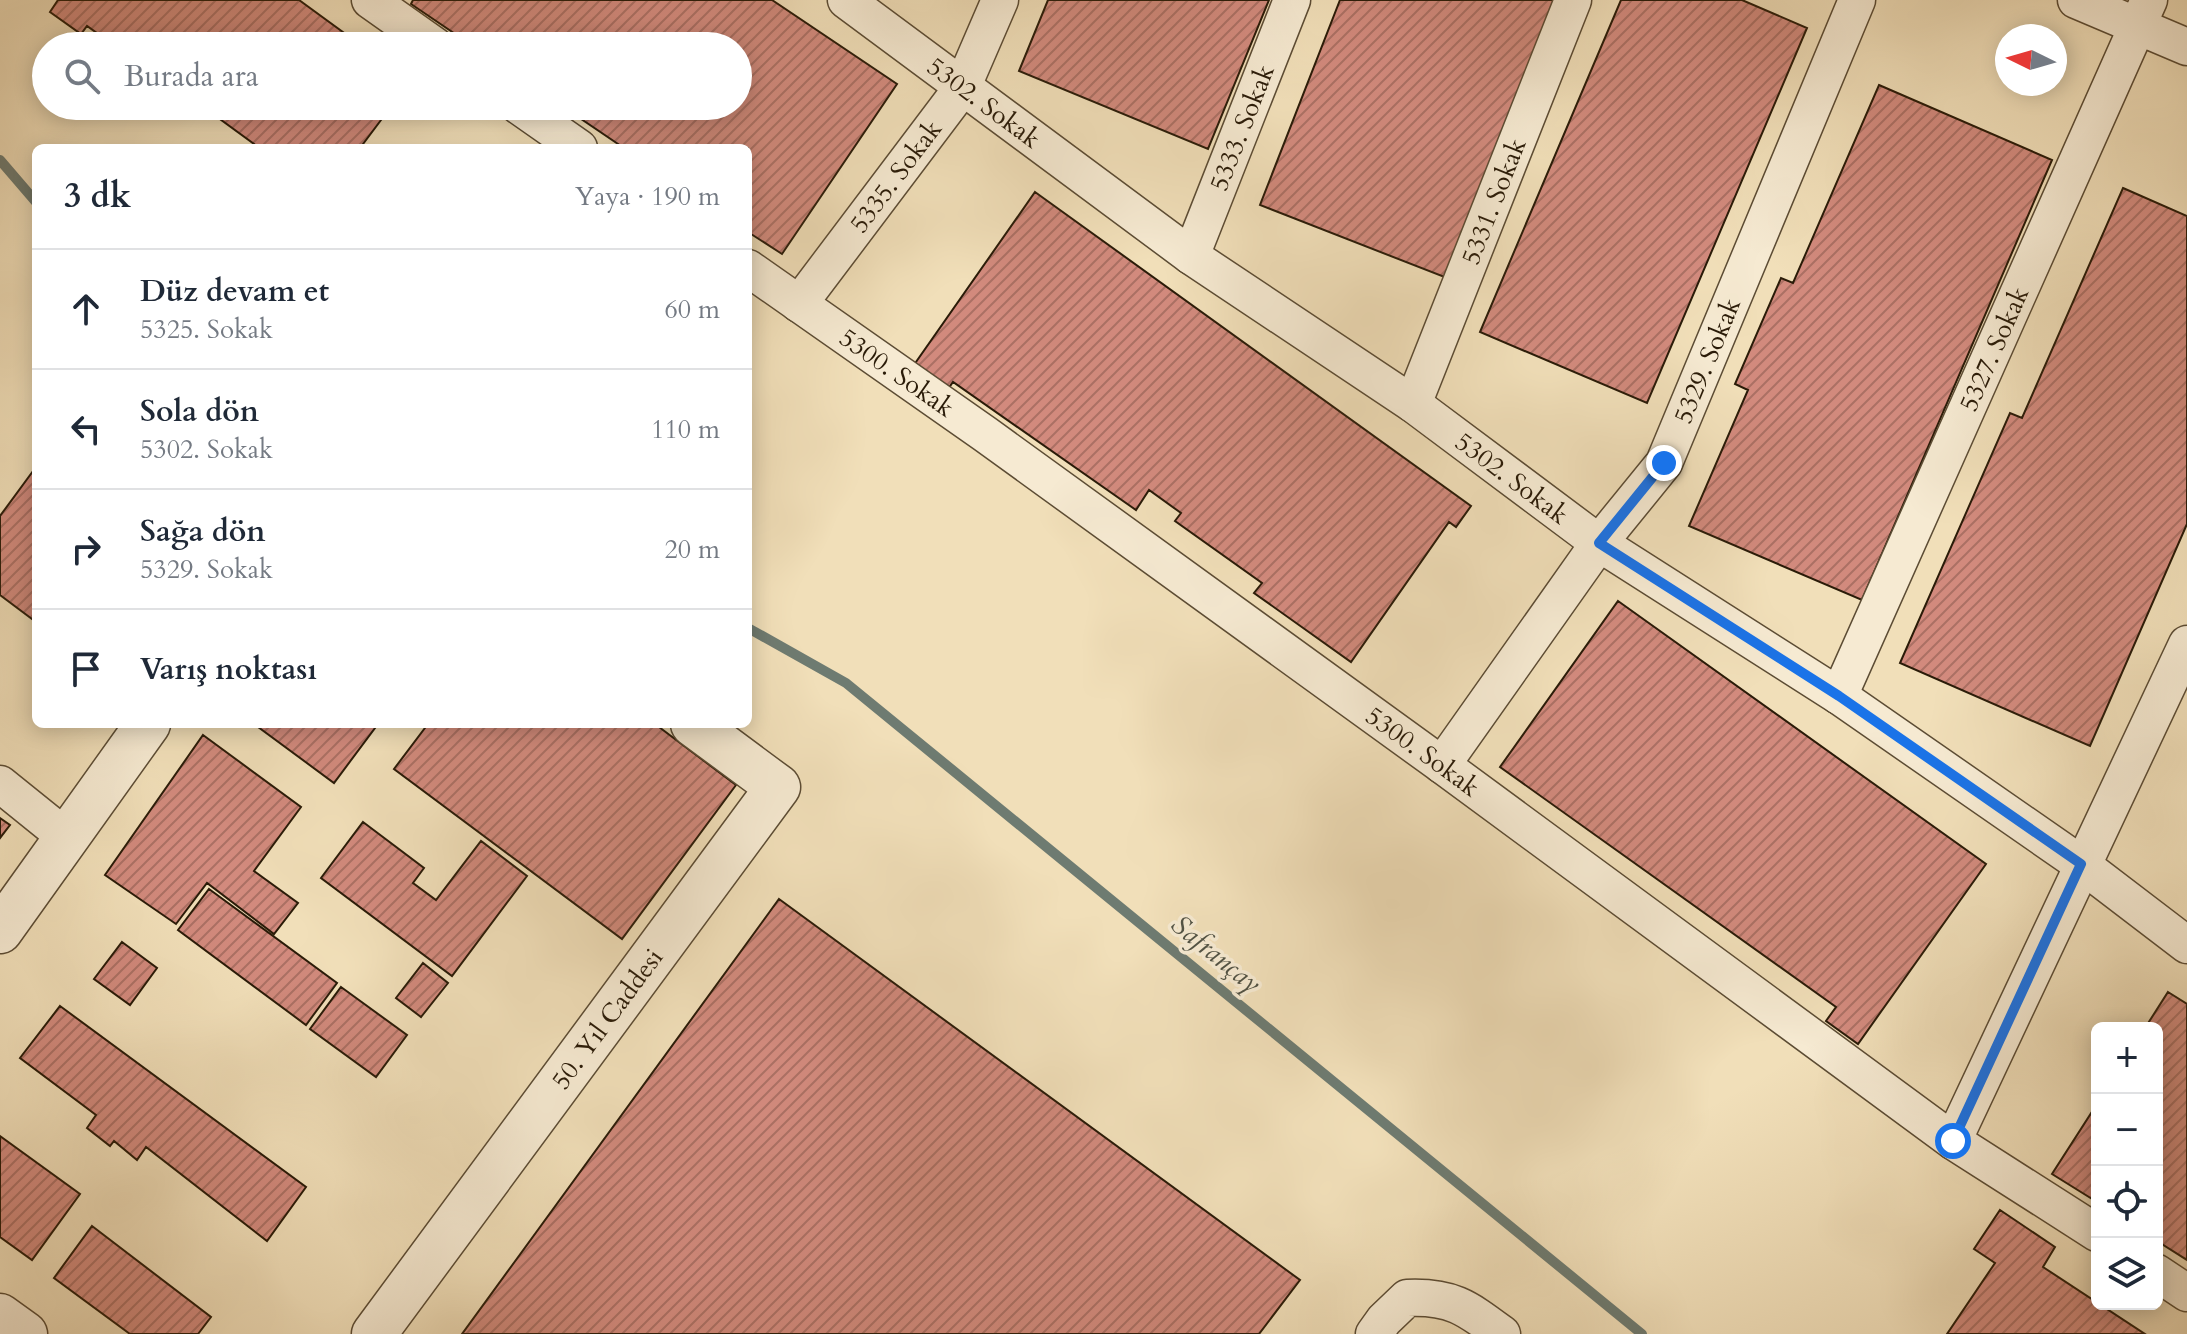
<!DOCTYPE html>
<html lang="tr">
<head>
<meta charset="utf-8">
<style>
  :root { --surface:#fff; --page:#f6f6f7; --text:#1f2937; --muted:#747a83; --line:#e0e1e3 }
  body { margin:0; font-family:Cardo,serif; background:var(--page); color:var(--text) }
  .controls { position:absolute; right:24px; bottom:24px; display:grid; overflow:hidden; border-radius:12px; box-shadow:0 4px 20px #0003 }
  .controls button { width:72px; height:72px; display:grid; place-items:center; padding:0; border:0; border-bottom:2px solid var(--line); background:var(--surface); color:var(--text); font:40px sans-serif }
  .compass { position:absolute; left:1995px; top:24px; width:72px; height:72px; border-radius:50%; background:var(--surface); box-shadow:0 4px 20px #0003; rotate:275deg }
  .stop { position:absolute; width:24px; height:24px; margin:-18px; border:6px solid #1a73e8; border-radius:50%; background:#fff }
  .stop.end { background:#1a73e8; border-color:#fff; box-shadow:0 2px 8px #0008 }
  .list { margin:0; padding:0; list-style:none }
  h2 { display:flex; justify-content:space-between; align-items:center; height:104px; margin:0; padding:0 32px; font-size:34px }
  h2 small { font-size:26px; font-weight:400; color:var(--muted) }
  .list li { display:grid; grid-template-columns:52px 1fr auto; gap:24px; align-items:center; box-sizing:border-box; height:120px; padding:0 32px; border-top:2px solid var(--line) }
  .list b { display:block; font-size:30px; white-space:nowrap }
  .list p { margin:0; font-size:26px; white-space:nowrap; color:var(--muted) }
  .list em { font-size:26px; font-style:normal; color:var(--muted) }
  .icon { flex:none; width:44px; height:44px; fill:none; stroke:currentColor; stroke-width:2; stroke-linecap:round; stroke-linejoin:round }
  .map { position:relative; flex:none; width:2187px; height:1334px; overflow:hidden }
  .search { position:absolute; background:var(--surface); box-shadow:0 4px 20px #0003; left:32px; top:32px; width:720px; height:88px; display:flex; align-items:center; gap:20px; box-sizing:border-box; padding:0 28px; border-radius:44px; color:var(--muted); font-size:30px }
  .panel { position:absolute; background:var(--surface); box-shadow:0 4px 20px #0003; left:32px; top:144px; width:720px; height:584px; border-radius:12px }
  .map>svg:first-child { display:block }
</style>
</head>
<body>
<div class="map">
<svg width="2187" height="1334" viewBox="0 0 2187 1334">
  <defs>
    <pattern id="building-hatch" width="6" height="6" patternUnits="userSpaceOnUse" patternTransform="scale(2)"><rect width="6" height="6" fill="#d28a7d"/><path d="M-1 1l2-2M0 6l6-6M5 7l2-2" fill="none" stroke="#ab7064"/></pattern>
  </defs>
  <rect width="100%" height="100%" fill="#f1dfb9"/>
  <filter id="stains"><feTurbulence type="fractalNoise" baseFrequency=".0025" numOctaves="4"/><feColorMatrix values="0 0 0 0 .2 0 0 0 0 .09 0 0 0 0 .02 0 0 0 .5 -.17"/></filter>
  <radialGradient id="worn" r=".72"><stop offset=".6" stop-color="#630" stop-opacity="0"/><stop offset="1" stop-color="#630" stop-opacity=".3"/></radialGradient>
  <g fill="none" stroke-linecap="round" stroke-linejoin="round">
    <path stroke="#6e7b71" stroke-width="10" d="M0,160L36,202
      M748,628L846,683L1642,1334"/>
  </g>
  <path fill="url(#building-hatch)" stroke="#2a1b08" stroke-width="2" d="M58,0H299L362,46H115L87,26L81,34L50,12Z
    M413,0H772L897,84L782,254L748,232V148H624L562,106H738V46H473L411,4Z
    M1048,0H1269L1208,149L1019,71Z
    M1340,0H1555L1447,278L1260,205Z
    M1621,0H1742L1807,28L1647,403L1480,332Z
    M1879,85L2052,160L1862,600L1689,526L1748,390L1735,384L1781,278L1793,283Z
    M202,106H379L387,112L360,148H251L254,144Z
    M2123,188L2187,216V524L2090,746L1900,663L2010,413L2022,418Z
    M1035,192L1471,506L1456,527L1449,522L1351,662L1254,593L1262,583L1175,521L1181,513L1149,490L1136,510L953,382L943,396L909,372Z
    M36,467V622L0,595V516Z
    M1618,601L1986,864L1858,1044L1826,1021L1836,1007L1500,767Z
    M254,724H378L334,783Z
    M428,724H655L736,785L622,939L394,769Z
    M203,735L301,807L254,871L298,903L274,934L207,883L176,924L105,875Z
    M0,818L10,825L0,838Z
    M363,822L424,868L413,883L436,900L481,841L527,876L452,976L321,878Z
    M209,889L337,983L306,1025L178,930Z
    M779,899L1300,1280L1259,1334H462Z
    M122,942L157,968L130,1005L94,979Z
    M423,963L448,983L421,1017L396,998Z
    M341,987L407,1035L376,1077L310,1029Z
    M2168,992L2187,1004V1260L2157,1241V1028H2145Z
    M60,1006L306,1187L267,1241L146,1147L137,1160L114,1141L110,1146L87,1128L96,1115L20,1058Z
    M2097,1104V1202L2052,1174Z
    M0,1136L80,1194L32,1260L0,1237Z
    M2000,1210L2055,1247L2043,1267L2145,1334H1947L1995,1263L1974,1249Z
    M92,1226L211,1317L198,1334H130L54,1278Z"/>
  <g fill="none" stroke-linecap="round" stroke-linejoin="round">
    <defs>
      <g id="minor">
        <path d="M370,0L435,46"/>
        <path id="s1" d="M846,0L1191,256L1413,404L1599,543L1839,696L2081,864L2187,945"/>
        <path d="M2076,0L2187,47"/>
        <path d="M519,106L579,148"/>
        <path id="s2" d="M1191,256L1292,0"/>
        <path id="s3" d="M748,268L985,434L1442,765L1953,1141L2097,1233"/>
        <path id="s4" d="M799,304L962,88L1000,0"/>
        <path id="s5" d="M1413,404L1573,0"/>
        <path id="s6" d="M1839,696L2149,0"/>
        <path id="s7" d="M1442,765L1599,543L1664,463L1857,0"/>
        <path d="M0,784L67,838"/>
        <path d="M1953,1141L2187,644"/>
        <path d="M2157,1273L2187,1293"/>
        <path d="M1374,1334L1384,1320L1407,1298C1452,1296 1467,1308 1502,1334"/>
      </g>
      <g id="tertiary">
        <path d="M0,931L148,724"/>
        <path d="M0,1316L25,1334"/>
        <path id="s8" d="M374,1334L778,787L693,724"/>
      </g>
    </defs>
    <use href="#minor" stroke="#5c4c34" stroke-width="39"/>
    <use href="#tertiary" stroke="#5c4c34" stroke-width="47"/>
    <use href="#minor" stroke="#f6ead2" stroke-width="36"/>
    <use href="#tertiary" stroke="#f6ead2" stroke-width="44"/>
  </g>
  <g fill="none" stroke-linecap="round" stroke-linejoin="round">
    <path stroke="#1a73e8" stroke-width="10" d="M1664,463L1599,543L1839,696L2081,864L1953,1141"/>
  </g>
  <g text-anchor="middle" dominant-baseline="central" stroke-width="7" stroke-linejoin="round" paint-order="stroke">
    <g font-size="26" fill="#2a1b08" stroke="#f6ead2">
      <text stroke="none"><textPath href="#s1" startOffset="172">5302. Sokak</textPath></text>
      <text stroke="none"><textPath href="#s2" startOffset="138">5333. Sokak</textPath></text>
      <text stroke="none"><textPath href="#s4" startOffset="160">5335. Sokak</textPath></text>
      <text stroke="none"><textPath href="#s5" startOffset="218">5331. Sokak</textPath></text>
      <text stroke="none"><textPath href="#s6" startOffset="380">5327. Sokak</textPath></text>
      <text stroke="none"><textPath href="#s7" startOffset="486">5329. Sokak</textPath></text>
      <text stroke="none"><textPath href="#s3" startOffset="182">5300. Sokak</textPath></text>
      <text stroke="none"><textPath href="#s1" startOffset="820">5302. Sokak</textPath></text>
      <text stroke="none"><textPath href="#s3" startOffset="830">5300. Sokak</textPath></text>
      <text stroke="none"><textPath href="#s8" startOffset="392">50. Yıl Caddesi</textPath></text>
    </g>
    <g font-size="28" font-style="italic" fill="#525345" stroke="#f6ead2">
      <text transform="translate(1216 954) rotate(39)">Safrançay</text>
    </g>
  </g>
  <rect width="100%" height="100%" filter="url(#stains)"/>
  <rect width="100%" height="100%" fill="url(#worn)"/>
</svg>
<div class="controls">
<button>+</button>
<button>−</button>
<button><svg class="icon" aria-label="locate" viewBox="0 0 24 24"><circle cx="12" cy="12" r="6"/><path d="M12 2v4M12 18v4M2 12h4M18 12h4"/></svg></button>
<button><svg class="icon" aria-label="layers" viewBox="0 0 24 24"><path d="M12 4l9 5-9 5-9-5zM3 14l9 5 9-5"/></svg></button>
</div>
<svg class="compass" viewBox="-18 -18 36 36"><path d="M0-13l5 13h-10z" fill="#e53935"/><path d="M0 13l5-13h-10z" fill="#747a83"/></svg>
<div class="stop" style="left:1953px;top:1141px"></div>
<div class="stop end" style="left:1664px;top:463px"></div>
<div class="search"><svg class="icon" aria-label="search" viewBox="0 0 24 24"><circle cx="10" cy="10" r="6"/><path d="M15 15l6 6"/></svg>Burada ara</div>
<section class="panel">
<h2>3 dk<small>Yaya · 190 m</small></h2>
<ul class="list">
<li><svg class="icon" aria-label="ahead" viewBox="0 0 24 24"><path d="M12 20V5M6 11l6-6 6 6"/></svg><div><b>Düz devam et</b><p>5325. Sokak</p></div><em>60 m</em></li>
<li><svg class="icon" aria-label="left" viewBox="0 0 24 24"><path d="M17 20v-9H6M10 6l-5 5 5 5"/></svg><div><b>Sola dön</b><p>5302. Sokak</p></div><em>110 m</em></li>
<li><svg class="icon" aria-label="right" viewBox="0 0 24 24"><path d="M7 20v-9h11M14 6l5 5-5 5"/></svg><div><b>Sağa dön</b><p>5329. Sokak</p></div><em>20 m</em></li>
<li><svg class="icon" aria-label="arrive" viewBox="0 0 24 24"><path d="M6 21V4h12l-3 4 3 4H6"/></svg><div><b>Varış noktası</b></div></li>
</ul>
</section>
</div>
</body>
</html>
